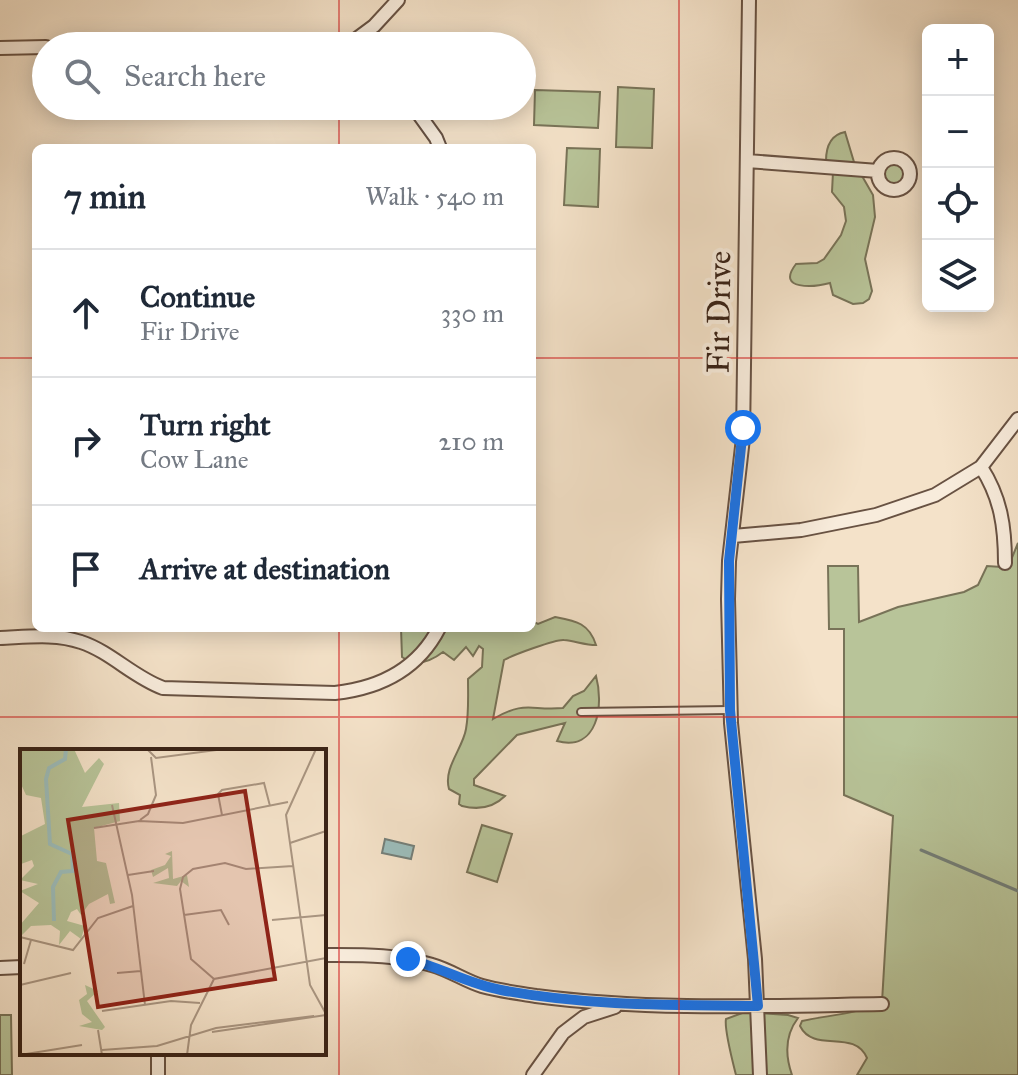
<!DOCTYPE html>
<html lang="en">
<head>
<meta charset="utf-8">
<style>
  :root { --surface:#fff; --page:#f6f6f7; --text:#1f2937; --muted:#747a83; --line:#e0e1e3 }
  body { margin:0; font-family:"IM FELL Great Primer",serif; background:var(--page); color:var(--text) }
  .controls { position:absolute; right:24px; top:24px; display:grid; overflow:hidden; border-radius:12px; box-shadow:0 4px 20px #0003 }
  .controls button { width:72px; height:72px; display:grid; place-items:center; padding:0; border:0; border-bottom:2px solid var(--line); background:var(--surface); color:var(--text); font:40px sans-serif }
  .stop { position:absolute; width:24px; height:24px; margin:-18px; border:6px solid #1a73e8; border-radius:50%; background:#fff }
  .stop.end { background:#1a73e8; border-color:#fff; box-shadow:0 2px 8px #0008 }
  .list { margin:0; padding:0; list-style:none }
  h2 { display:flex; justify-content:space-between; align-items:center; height:104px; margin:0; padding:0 32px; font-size:34px }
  h2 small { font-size:26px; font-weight:400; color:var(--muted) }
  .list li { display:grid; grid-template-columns:52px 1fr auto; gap:24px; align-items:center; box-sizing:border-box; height:128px; padding:0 32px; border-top:2px solid var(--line) }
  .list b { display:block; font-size:30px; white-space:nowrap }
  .list p { margin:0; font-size:26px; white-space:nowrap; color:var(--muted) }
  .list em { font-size:26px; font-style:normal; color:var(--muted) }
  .icon { flex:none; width:44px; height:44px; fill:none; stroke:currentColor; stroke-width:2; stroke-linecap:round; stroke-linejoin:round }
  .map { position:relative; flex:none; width:1018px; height:1075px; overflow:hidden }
  .search { position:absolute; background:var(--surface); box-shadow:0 4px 20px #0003; left:32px; top:32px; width:504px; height:88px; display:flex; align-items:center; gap:20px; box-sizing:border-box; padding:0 28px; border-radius:44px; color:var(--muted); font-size:30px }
  .panel { position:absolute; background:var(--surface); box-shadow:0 4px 20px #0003; left:32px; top:144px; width:504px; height:488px; border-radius:12px }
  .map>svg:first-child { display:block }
</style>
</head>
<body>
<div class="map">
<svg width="1018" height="1075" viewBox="0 0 1018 1075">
  <rect width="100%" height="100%" fill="#f4e2c9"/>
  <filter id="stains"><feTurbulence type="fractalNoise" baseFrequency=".0025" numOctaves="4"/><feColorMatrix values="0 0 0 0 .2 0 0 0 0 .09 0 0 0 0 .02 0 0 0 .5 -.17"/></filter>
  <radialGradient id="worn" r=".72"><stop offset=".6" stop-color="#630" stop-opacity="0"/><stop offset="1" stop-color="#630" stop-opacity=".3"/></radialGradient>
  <path fill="#b8c499" stroke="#787358" stroke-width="2" d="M618,87L654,89L652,148L616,147Z
    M535,90L600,92L598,128L534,125Z
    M845,132L854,162L873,195L875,217L865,259L872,291L869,299L863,303L853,304L833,295L830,283C815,287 775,291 796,264L817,263L824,259L841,235L846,221L844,207L832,192L833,172L826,161C826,147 830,135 845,132Z
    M567,148L600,149L598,207L564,205Z
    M880 174a13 13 0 1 1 26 0a13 13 0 1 1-26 0Z
    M1018,543V1075H857L867,1058C854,1028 814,1054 800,1026L802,1021C829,1015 858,1014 882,1002L893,816L844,795V629H829L828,566H858L859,622L898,607L964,592L978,585L987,566L1002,567L1009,565Z
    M555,617C576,621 589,623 596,645C585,645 575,641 564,640C556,639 513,655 504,660L493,719C526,700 530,711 563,708L573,696L584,691L596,676C604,705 598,752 557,741L565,723L517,735L474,779V785L505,796C493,808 478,810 462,806L459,804L460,795L449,789C443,768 463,748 466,729C469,713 468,695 468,679L482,667L483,649L479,646L473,656L466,647L454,660L443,652C430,662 416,667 402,657L401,628H435L441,634L448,628H532V621L538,624Z
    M482,825L512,834L497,882L467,872Z
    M745,1012L788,1015L798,1018C785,1035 785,1055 792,1075H736C733,1063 724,1029 726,1019Z
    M0,1015H11L12,1075H0Z"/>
  <path fill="#9cbdbb" stroke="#747f79" stroke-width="2" d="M385,839L414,846L411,859L382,853Z"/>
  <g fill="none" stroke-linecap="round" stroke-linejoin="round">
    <path stroke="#747f79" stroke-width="3" d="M921,850L1018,891"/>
    <defs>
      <path id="service" d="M581,712L730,710"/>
      <path id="minor" d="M749,0L743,438L729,561L728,599L731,723L755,959L760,1075
        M347,46L374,26L398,0
        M0,48L46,47
        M413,106L436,138L440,148
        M878 174a16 16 0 1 1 32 0a16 16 0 1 1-32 0Z
        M747,161L878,171
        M981,467C1001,498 1005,527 1005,563
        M733,536L801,530L876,515L935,495L981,467L1018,419
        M0,638C26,637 56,633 81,642C111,652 133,677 163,688L335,693C380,688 418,669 439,628
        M324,955C360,955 397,954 432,965C450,970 465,981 482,986C500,991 518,993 536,996C651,1011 767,1006 882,1004
        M0,968L22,967
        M158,1075V1053
        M533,1075L563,1033L584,1017L615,1007"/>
    </defs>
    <use href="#service" stroke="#685243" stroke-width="10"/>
    <use href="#minor" stroke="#685243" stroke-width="16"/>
    <use href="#service" stroke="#f8ecdc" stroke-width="6"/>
    <use href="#minor" stroke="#f8ecdc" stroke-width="12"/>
  </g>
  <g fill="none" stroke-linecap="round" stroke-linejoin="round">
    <path stroke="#1a73e8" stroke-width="10" d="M408,959C440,967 468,984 501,990C585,1006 672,1005 758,1006L730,710L729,561L743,428"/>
  </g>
  <path fill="none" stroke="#d62828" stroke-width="2" stroke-opacity="0.55" d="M339,0V46M679,0V1075M339,106V148M0,358H36M532,358H1018M339,628V1075M0,717H1018"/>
  <g text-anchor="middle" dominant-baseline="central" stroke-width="8" stroke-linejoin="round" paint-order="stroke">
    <g font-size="32" fill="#392216" stroke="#f8ecdc">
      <text transform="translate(719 312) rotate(-89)">Fir Drive</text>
    </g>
  </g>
  <g transform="translate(20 749)">
    <rect width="306" height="306" fill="#f4e2c9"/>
    <path d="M0,0H54L65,24L79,9L84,15L62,58L99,54L100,72L74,79L77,112L86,114L95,154L90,155L88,145L69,155L61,166L57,160L51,163L47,172L65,177L61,190L50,182L39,196L40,182L31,176L11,177L0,188V176L19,154L0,142L18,135L0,131L14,117L12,111L1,115V87L25,75L21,49L6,46L0,33ZM152,102L153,130L167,126L169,138L161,132L157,137L133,134L149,129L148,119L133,128L131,121L145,116L151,107L145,105ZM65,236L78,242L67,252L85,278L82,281L59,277L72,273L62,265L59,251L67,245Z" fill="#b8c499"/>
    <path fill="none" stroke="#9cbdbb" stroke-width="4" d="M34,172L33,138L41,123L53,122L52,105L30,95L26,30L29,19L45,10L46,0"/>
    <path fill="none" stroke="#a99581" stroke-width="2" d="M127,0L136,9L204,0M296,0L266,66L290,236L306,265M92,56L112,146L125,256M202,66L198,45L202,41L244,34L250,57M120,71L128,65L136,46L131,8M74,79L119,72L163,74L268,53M270,94L306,82M108,126L134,122M164,166L201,161L209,176M252,171L306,166M0,188L53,201L78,169L113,157M4,215L11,191M97,224L121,222M194,230L171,210L160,140L163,128L173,120L205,114L226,120L273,117M0,236L51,224M82,262L151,252L180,254M78,281L82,306M192,283L306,266M82,301L137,297L196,279L294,267M6,305L62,296M167,306L171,276L194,230L306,209"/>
    <path fill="#8f2418" fill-opacity="0.15" stroke="#8f2418" stroke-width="4" d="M225,42L255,230L78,258L48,71Z"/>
    <rect width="306" height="306" fill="none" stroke="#392216" stroke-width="4"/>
  </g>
  <rect width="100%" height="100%" filter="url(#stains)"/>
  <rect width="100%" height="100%" fill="url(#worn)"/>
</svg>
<div class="controls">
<button>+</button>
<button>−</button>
<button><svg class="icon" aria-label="locate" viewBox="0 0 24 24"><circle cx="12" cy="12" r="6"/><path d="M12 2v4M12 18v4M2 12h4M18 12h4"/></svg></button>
<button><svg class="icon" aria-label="layers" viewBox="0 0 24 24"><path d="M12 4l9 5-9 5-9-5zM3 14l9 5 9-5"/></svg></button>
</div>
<div class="stop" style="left:743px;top:428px"></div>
<div class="stop end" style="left:408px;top:959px"></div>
<div class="search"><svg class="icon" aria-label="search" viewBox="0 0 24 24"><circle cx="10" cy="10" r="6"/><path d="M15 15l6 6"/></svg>Search here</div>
<section class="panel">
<h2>7 min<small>Walk · 540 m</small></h2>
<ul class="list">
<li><svg class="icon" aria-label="ahead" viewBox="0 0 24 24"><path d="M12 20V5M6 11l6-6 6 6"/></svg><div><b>Continue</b><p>Fir Drive</p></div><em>330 m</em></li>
<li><svg class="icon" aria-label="right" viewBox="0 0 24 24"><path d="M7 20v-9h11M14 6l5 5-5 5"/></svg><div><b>Turn right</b><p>Cow Lane</p></div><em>210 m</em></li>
<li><svg class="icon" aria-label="arrive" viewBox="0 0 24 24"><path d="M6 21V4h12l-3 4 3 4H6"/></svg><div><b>Arrive at destination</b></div></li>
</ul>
</section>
</div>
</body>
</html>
